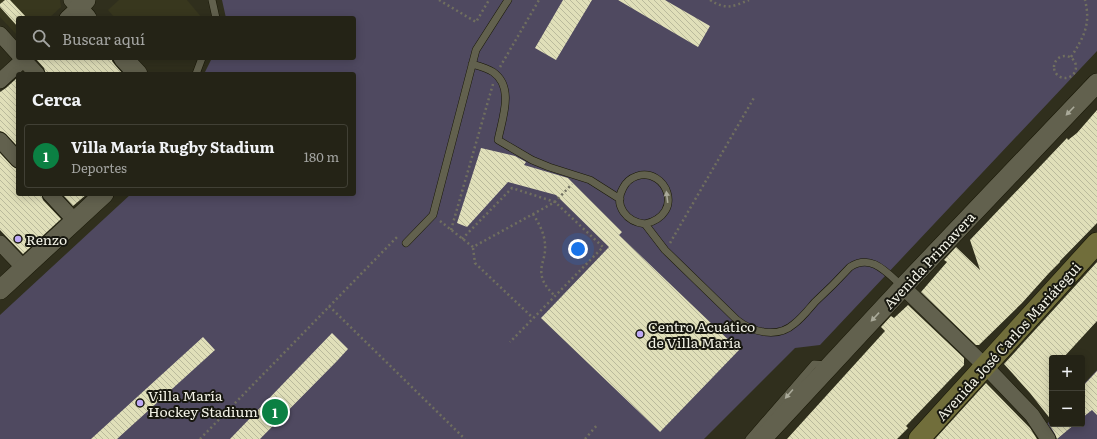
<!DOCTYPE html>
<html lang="es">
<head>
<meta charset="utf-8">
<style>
  :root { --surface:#242316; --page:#2c2b1f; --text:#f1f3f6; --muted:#a3a4a1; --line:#414035; --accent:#0b8043 }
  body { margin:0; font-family:Literata,serif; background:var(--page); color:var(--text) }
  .controls { position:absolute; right:12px; bottom:12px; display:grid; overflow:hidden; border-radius:4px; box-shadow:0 2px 10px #0003 }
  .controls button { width:36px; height:36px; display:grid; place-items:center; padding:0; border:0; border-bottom:1px solid var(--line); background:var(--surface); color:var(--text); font:20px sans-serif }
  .you { position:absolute; left:578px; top:249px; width:14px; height:14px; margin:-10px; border:3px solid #fff; border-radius:50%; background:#1a73e8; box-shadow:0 0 0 6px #1a73e833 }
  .badge { display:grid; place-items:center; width:26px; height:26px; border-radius:50%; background:var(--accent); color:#fff; font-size:13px; font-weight:700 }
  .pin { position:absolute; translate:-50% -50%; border:2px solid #fff; box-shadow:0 1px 4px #0006 }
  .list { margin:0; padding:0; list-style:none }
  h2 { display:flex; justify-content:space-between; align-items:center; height:52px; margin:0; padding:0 16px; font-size:17px }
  h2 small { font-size:13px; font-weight:400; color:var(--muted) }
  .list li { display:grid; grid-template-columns:26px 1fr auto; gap:12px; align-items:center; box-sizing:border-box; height:64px; margin:0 8px 8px; padding:0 8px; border:1px solid var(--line); border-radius:4px }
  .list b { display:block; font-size:15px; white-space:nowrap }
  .list p { margin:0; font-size:13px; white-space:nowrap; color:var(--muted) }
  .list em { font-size:13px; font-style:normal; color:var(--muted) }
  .icon { flex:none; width:22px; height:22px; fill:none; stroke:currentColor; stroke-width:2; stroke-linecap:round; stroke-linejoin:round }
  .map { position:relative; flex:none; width:1097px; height:439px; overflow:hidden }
  .search { position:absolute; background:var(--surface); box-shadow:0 2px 10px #0003; left:16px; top:16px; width:340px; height:44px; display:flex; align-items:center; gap:10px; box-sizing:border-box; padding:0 14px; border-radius:4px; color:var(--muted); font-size:15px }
  .panel { position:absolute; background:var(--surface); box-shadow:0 2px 10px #0003; left:16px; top:72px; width:340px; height:124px; border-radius:4px }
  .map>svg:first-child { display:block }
</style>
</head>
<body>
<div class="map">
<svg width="1097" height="439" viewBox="0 0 1097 439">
  <defs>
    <pattern id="building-back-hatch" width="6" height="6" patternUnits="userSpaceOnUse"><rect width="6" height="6" fill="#e0dfb9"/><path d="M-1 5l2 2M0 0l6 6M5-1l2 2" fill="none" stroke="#baba9c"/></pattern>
  </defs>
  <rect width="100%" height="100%" fill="#302f1d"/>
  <path fill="#38371e" d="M0,0H60L61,7L49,18H18V36L0,17Z
    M119,0H187L202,18H115L108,10Z"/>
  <path fill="#4f4960" d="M222,0H1097V51L820,345L795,348L704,439H0V315L131,194H354V74H204L212,58H354V18H226Z
    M1097,370V439H1058L1047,424L1052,418V424H1082V386Z"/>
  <path fill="url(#building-back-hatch)" d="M5,0H10L27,18H18V27L0,7V4Z
    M563,0H592L556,60L535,48Z
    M618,0H665L710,26L698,47Z
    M37,58H112V61L115,65L123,74H46L44,68L36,59Z
    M18,77V147L6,134L3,132L0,131V92L6,88Z
    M1097,110V223L1060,261V262L1049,273L1022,303L979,345H976L921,292L947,262L944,260L956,247L980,270L970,240L1067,138L1068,140L1077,133Z
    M481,148L515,156L526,162L524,165L568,178L622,232L619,235L739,350L660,432L541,318L609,247L556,195L508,182L467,227L457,223Z
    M0,153L12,166L15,168L18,169V194H41L43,200L61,219L23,254L0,230Z
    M62,194H87L73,206Z
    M1097,262V321L1063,358H1052V421L1030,393L1004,364Z
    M908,305L964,358V365L906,426L908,428L897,439H787L885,331L881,327L891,316L894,318Z
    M332,333L348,349L337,361L260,439H230Z
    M203,337L215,350L117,439H91Z
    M1097,371V415L1092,410L1082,418V387Z
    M986,383L1030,428L1037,439H935Z
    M1049,424H1075L1057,439L1055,434Z"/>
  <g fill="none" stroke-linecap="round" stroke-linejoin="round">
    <defs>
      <path id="service" d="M212,0L216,18
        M472,64C479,66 487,68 493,72C515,87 502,119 498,140L532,160L549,167L590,180L620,199
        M196,74L202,58
        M645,224C686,214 666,167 637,176C631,178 626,182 623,188C613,206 627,222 645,224L665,250L737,320C752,332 777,339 794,324C802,318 808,310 815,302C827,291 839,279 850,267C872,253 887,273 903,287
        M406,243L433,215L476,50L508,0
        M749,439L814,364L827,365"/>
      <path id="minor" d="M67,18L78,8L71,0
        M0,34L18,54
        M22,58L37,74
        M0,81L25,58
        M0,140L18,160
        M50,194L75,221
        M0,243L24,268
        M903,287L985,366L1032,415L1048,439"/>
      <path id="tertiary" d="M86,0L78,8L87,18
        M123,58L138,74
        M0,290L104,194
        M762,439L903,287L1097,83"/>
      <path id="secondary" d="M919,439L1097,243"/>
    </defs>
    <use href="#service" stroke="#181706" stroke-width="8"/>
    <use href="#minor" stroke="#181706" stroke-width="16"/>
    <use href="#tertiary" stroke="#181706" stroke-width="20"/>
    <use href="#secondary" stroke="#181706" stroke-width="22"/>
    <path stroke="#706f5f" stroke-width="2.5" stroke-dasharray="2 3" stroke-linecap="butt" d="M439,0L476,22L489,0
      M710,0C726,10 732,7 749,0
      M1054 67a11 11 0 1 1 22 0a11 11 0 1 1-22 0Z
      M1071,57C1084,37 1091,24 1085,0
      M500,67L539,0
      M533,214C540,225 546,236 545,250C545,255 543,260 542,265C539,279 546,287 555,296
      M440,221L473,247L555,202L572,184
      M451,230L493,84
      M462,239L512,188L555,202L603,247L510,342
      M670,243L755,96
      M473,248L475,263L533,318
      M329,306L465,439
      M200,439L398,236
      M585,439L598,424"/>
    <use href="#service" stroke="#62614e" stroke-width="7"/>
    <use href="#minor" stroke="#62614e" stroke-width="15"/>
    <use href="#tertiary" stroke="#62614e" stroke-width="19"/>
    <use href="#secondary" stroke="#716e3b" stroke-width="21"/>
  </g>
  <defs><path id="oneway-solid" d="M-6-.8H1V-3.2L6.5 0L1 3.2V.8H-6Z"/></defs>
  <g fill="#aaaa9a">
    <use href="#oneway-solid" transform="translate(1070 111) rotate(134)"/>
    <use href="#oneway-solid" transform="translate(667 197) rotate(-97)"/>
    <use href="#oneway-solid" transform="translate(875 317) rotate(133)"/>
    <use href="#oneway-solid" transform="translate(789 394) rotate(131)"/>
  </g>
  <g fill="#bea9f5" stroke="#17170f" stroke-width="1.5">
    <circle cx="18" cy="239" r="4"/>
    <circle cx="640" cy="334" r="4"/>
    <circle cx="140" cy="403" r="4"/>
  </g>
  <g text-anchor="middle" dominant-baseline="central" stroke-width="4" stroke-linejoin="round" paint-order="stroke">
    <g font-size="14" fill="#f2f2e6" stroke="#17170f" text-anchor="start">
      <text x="26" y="239">Renzo</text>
      <text x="648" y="326">Centro Acuático<tspan x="648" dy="16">de Villa María</tspan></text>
      <text x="148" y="395">Villa María<tspan x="148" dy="16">Hockey Stadium</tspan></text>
    </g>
    <g font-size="14" fill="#f2f2e6" stroke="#17170f">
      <text transform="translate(929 260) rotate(-47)">Avenida Primavera</text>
      <text transform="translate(1008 341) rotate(-48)">Avenida José Carlos Mariátegui</text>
    </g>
  </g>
</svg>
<div class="controls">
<button>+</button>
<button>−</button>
</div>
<div class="you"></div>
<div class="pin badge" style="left:275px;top:412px">1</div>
<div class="search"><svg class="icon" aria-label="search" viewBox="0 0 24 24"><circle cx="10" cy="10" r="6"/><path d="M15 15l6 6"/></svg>Buscar aquí</div>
<section class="panel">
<h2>Cerca<small></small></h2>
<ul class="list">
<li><span class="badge">1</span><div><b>Villa María Rugby Stadium</b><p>Deportes</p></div><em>180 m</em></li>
</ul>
</section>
</div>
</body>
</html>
